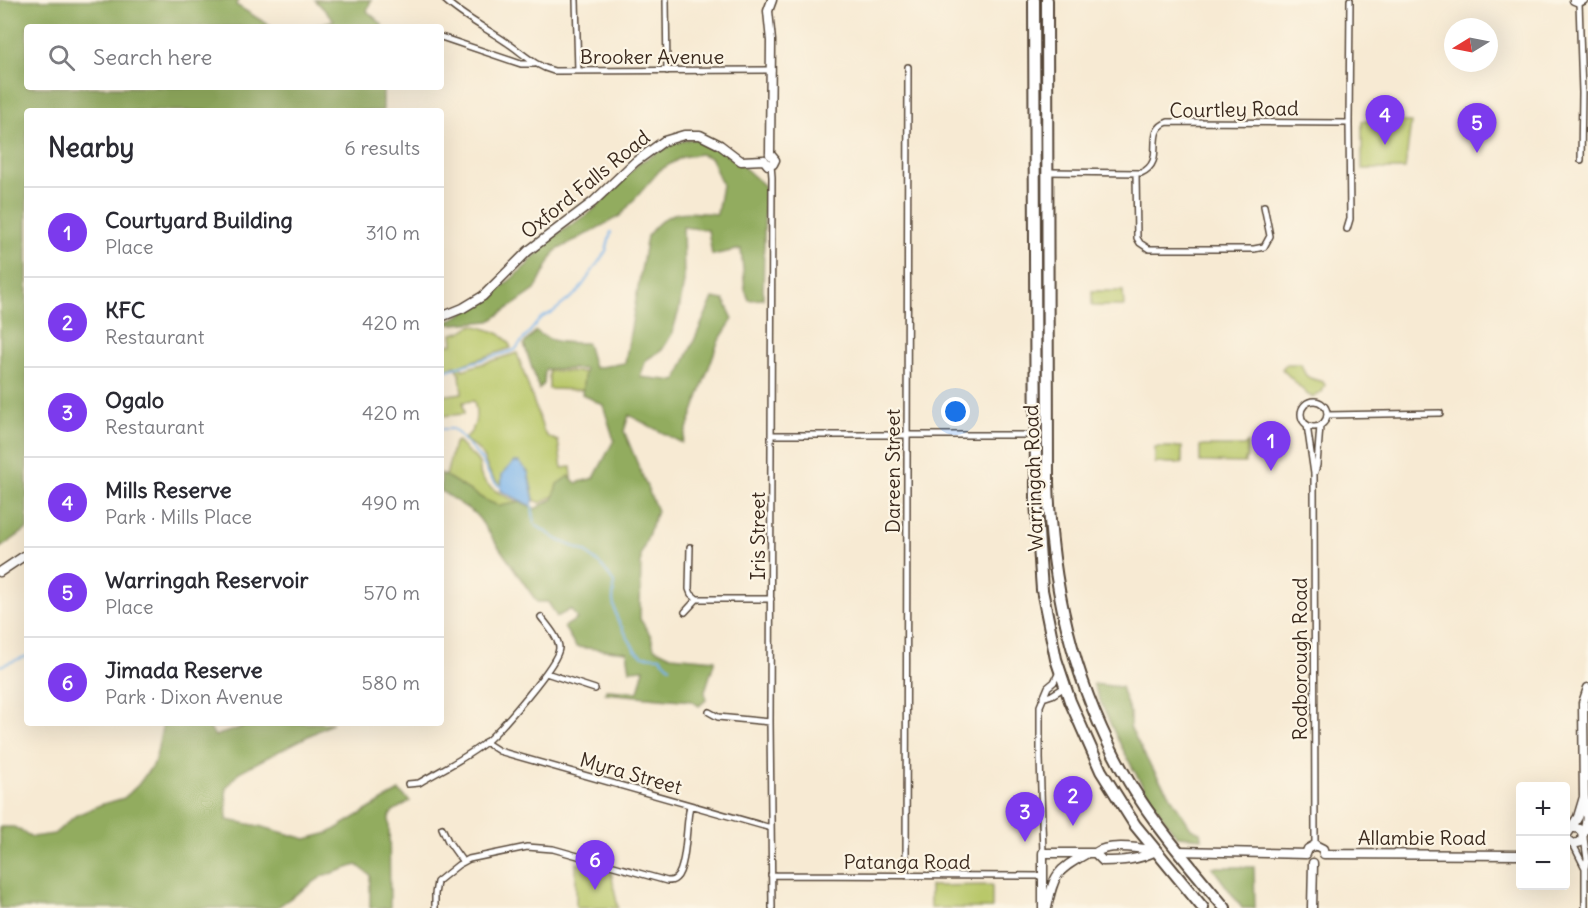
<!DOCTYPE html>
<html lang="en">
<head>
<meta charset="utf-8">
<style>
  :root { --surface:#fff; --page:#f2f2f3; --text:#2b2b33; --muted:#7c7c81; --line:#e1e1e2; --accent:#7c3aed }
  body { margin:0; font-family:Delius,sans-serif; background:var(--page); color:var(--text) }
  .controls { position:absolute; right:18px; bottom:18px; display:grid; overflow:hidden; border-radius:6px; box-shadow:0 6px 24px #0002 }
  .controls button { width:54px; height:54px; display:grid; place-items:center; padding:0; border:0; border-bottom:2px solid var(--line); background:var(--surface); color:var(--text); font:30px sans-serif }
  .compass { position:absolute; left:1444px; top:18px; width:54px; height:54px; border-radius:50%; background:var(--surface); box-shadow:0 6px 24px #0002; rotate:260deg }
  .you { position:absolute; left:956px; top:412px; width:21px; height:21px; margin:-15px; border:4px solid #fff; border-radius:50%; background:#1a73e8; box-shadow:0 0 0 9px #1a73e833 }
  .badge { display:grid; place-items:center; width:39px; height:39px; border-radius:50%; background:var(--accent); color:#fff; font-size:20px; font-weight:700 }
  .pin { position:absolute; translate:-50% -50px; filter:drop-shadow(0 2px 3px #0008) }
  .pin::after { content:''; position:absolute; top:32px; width:21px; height:18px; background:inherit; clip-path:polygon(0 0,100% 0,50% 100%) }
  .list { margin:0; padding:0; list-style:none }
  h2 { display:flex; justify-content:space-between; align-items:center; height:78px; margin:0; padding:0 24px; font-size:26px }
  h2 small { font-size:20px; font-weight:400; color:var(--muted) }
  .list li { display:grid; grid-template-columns:39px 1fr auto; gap:18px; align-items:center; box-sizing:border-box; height:90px; padding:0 24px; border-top:2px solid var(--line) }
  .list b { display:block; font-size:22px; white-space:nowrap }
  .list p { margin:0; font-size:20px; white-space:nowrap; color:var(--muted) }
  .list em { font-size:20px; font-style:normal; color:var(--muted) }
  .icon { flex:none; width:33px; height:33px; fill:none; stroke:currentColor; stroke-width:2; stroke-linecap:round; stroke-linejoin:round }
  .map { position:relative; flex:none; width:1588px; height:908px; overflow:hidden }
  .search { position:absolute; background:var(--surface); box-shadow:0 6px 24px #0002; left:24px; top:24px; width:420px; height:66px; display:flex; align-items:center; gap:15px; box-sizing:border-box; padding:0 21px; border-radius:6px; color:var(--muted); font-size:22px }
  .panel { position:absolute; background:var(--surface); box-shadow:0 6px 24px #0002; left:24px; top:108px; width:420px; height:618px; border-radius:6px }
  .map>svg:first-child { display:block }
</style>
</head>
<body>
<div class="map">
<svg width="1588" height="908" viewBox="0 0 1588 908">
  <rect width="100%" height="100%" fill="#fcf5e5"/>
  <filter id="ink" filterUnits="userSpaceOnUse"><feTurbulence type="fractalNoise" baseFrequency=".0167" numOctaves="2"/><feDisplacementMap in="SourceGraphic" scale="12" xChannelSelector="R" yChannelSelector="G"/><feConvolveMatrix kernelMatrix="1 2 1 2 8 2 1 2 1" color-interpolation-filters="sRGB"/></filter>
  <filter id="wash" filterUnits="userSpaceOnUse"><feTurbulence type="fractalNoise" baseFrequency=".008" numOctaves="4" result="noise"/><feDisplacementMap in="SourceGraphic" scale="24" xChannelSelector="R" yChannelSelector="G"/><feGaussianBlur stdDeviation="1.35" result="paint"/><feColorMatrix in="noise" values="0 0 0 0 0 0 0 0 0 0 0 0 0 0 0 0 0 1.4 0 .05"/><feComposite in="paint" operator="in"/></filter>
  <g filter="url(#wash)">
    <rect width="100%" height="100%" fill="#f7ead3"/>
    <path fill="#b9c86b" stroke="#7a7944" stroke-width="1.5" d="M1362,121L1411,122L1405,169H1362Z
      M1092,291H1123L1124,306H1092Z
      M473,325C488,330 506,332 511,348L461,365L462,370L517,353L544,432L548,437L558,441L562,468L571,467L573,485L541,503L534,500L528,472L502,474V485C488,479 488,463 480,452C475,446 469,444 464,439C477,429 478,416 474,401L463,402L464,414L441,416V396L462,393L460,375L456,366L441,369V346L453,344L452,334L460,332Z
      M1286,364H1301C1306,380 1308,377 1323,382L1325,385L1322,392L1314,397L1308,395L1282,369Z
      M549,371L585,372V390L549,389Z
      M458,441C463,450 474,455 478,462C481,466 479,472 481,476C489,492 515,500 530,507L504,510L445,480L454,443Z
      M1247,443V458L1245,459V463L1200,462V446H1244Z
      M1155,447H1182V463H1155Z
      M576,863L611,872L618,908H576Z
      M992,885V908H930V886Z"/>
    <path fill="#92ac5f" stroke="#666b3e" stroke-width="1.5" d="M0,0H238L236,5L272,27H27V87H383V111H27V529L0,548Z
      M315,0H371L367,11L382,24V27H310L334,20Z
      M691,139L707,141L739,163L765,186L763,299L749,300L745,290L741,249L712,255L708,230L683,227L684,282L679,310L672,334L662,350L646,360L640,377L676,381L713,298L724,300L733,319L718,342L682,443L629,415L624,431L657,511L641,555L640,619L651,636L654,648L671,656L715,660L705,691L706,700L699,706L692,701L605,693L606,690L638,692L644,669L630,670L627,652L576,647L564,627L577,619L571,609L557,617L548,602H537L476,514L441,491V473L485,500L499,506L522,502L535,509L553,499L557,484L569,476L576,483L594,478L614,440L603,405L582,394L585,369H545L544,384L539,389L524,344L536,331C552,344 567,343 587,343L594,368L625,363L647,236C670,206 683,212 717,214L722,185L711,158L700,154L682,157L660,170L620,216L555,251L535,290L490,321L442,325L491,297L527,265L550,239L591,212L640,162L675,143Z
      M1093,684L1121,687L1130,713V727L1150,765L1191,828L1200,832L1202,838L1177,836C1141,790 1115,738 1093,684Z
      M163,723H206L215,736L255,723H333L239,772L226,788L227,820L259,826L306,839L329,833L399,791L410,801L393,811L389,817L390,908H370V875L357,865L323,876L276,908H0V827H14L32,837L54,834L75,816L100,805L124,798L138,785L155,762Z
      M1212,867H1254L1255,908H1242Z"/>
    <path fill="#7ab4eb" stroke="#5a6f84" stroke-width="1.5" d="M514,462H519L528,472L534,500L531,506L501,491L502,474Z"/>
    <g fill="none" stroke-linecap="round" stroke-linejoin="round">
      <path stroke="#7ab4eb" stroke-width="2" d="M441,372L515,350L541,318L553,312L578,292L606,251L611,232
        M441,429H453C458,432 479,457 482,461C488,472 490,481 502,488
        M530,503L532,504L534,524L558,540L586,552L603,567L614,583L613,601L617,619L635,650L643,656L660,657L670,667
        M0,666L27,656"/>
    </g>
  </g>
  <g filter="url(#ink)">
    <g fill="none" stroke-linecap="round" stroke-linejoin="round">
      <defs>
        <path id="street" d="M445,0C463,17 486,28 506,42C523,53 534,66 554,71L772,70
          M576,0L578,71
          M666,0L667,71
          M1579,2L1582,93L1581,160
          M441,37L521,64H534
          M771,165L772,177L770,722L772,908
          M1047,172L1141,173C1168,161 1142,131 1168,122L1349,123
          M1136,173L1137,238L1140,243L1149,249H1254L1264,247L1270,236L1264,206
          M1347,229L1350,219L1349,123L1350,0
          M1301 414a13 13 0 1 1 26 0a13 13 0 1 1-26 0Z
          M1327,415L1440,413
          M1307,425L1314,474L1315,845
          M772,435H1035
          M1315,472L1317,465L1320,426
          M690,547L689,589L691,594L697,599
          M685,612L697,599H771
          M546,673L595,689
          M1043,698L1052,695L1065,687
          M709,712L718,717L770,722
          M485,742L499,751L771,828
          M408,784L419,783C441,770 466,758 486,742C499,731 559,663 559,648C559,638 547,625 541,617
          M442,828L448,841L463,862
          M1584,838L1587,859L1585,868V908
          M1573,844L1585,868
          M1043,853L1040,758V706L1048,687L1054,682L1059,672
          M771,875L1043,876
          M906,876L908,67
          M435,908V894L437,882L458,865L469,859L527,847L553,849L667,881C671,881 673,881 676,878C687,868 686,821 690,806"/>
        <path id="secondary" d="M1574,0L1579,2L1583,0
          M770,154L771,41L768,11L772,0
          M764,160L768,165L773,164L775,160L770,154
          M441,317L463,308L483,296L528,251L593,202L635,162L664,141L684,135H700L720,145L741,161L764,160
          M0,572L27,554
          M1583,834C1588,822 1588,810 1584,797
          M1566,836L1578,817L1584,797L1583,703L1588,688
          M1566,836L1567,840L1573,844L1581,842C1585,834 1581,827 1573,828
          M1178,851L1306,854
          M1095,853L1103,861C1122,861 1138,860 1156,851
          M1306,854L1308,849L1315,845L1323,849L1324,854
          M1324,854L1520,855
          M1043,908V853H1095C1108,843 1140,848 1156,851
          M1047,908C1054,874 1056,871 1086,854
          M1312,908L1313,863"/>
        <path id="highway" d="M1034,0L1036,502L1042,590L1056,659L1070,701L1101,771L1135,825L1203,908
          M1047,0L1048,482C1051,587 1075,690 1129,782C1156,827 1191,867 1225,908"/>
      </defs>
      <use href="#street" stroke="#574739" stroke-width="8"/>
      <use href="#secondary" stroke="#574739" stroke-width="11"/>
      <use href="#highway" stroke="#574739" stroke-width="14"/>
      <use href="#street" stroke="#fff" stroke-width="5"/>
      <use href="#secondary" stroke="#fff" stroke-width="8"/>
      <use href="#highway" stroke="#fff" stroke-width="10"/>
    </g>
  </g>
  <g text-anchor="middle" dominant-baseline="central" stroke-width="4.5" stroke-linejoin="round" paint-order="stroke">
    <g font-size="20" fill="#3b2a1e" stroke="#fcf5e5">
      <text x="652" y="56">Brooker Avenue</text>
      <text transform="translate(1234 109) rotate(-1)">Courtley Road</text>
      <text transform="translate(585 184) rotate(-39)">Oxford Falls Road</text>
      <text transform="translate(892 471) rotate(-90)">Dareen Street</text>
      <text transform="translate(1033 478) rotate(-92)">Warringah Road</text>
      <text transform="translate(757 536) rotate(-90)">Iris Street</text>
      <text transform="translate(1299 659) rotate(-90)">Rodborough Road</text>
      <text transform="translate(631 773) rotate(16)">Myra Street</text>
      <text x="1422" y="837">Allambie Road</text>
      <text x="907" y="861">Patanga Road</text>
    </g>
  </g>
</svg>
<div class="controls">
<button>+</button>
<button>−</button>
</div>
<svg class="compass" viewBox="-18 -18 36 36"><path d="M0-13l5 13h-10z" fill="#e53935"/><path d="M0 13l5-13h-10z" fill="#7c7c81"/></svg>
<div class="you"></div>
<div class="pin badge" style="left:1271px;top:471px">1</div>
<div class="pin badge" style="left:1073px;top:826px">2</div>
<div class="pin badge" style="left:1025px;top:842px">3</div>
<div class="pin badge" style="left:1385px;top:145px">4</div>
<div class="pin badge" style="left:1477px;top:153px">5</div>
<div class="pin badge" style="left:595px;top:890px">6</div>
<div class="search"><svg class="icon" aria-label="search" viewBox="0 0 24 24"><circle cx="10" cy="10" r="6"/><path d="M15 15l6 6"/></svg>Search here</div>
<section class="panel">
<h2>Nearby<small>6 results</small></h2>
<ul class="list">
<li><span class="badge">1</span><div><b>Courtyard Building</b><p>Place</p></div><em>310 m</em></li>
<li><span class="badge">2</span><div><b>KFC</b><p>Restaurant</p></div><em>420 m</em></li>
<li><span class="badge">3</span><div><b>Ogalo</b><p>Restaurant</p></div><em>420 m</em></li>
<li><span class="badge">4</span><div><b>Mills Reserve</b><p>Park · Mills Place</p></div><em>490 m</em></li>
<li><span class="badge">5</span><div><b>Warringah Reservoir</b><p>Place</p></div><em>570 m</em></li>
<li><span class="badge">6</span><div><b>Jimada Reserve</b><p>Park · Dixon Avenue</p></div><em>580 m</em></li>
</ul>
</section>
</div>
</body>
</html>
